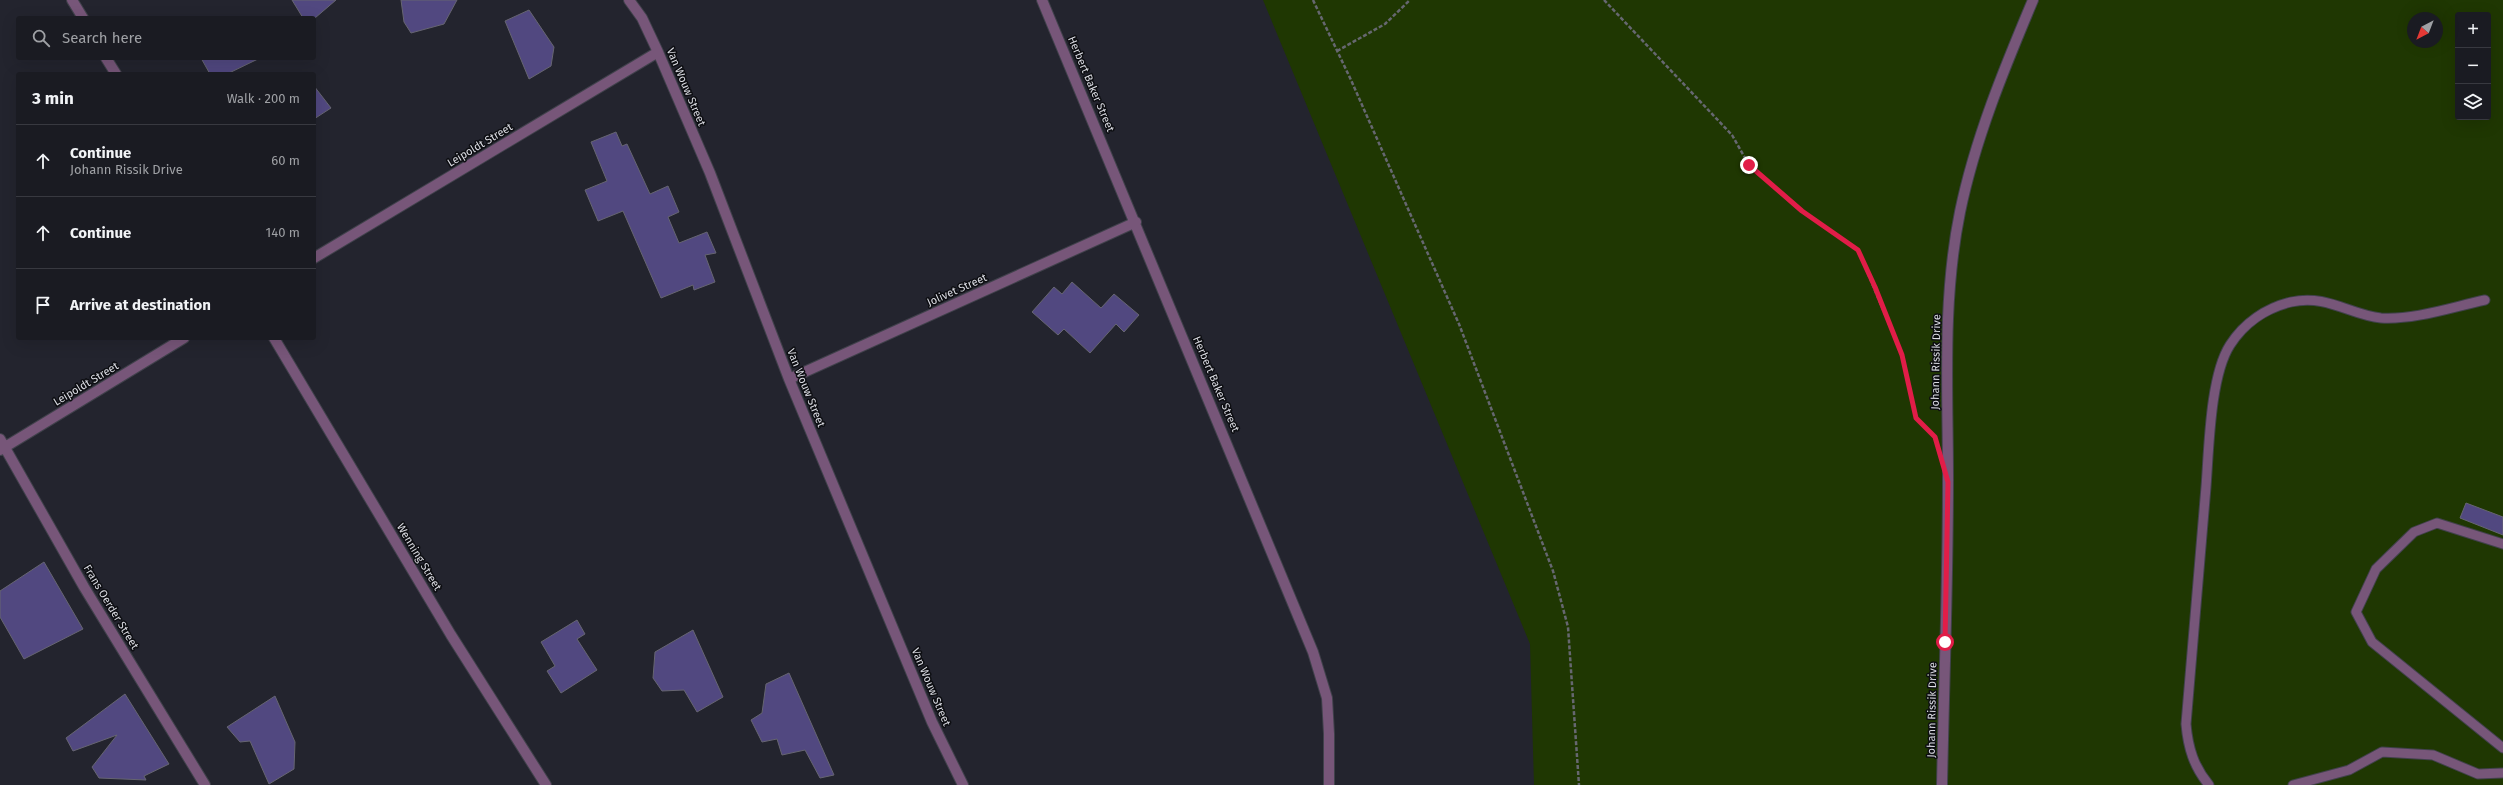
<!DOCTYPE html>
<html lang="en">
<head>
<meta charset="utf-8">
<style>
  :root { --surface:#1a1b22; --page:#23242a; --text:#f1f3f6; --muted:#9fa1a5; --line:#383940 }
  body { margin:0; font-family:"Fira Sans",sans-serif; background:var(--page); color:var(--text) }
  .controls { position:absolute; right:12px; top:12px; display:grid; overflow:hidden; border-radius:4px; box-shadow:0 4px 16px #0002 }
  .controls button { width:36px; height:36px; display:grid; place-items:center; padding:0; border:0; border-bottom:1px solid var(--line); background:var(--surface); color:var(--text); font:20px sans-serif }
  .compass { position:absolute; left:2407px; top:12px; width:36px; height:36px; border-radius:50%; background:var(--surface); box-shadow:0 4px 16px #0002; rotate:222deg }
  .stop { position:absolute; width:12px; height:12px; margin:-9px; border:3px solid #e11d48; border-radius:50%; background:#fff }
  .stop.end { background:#e11d48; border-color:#fff; box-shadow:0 1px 4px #0008 }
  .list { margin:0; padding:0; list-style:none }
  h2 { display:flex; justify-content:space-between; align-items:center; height:52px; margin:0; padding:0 16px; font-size:17px }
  h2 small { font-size:13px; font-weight:400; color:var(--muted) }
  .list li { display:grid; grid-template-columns:26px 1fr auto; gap:12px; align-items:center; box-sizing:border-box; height:72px; padding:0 16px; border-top:1px solid var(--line) }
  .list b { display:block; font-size:15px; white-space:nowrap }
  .list p { margin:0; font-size:13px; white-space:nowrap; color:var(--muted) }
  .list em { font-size:13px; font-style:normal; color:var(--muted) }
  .icon { flex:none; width:22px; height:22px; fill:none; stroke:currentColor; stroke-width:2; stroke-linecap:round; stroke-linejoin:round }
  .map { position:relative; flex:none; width:2503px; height:785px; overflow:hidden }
  .search { position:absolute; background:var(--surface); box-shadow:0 4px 16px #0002; left:16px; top:16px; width:300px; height:44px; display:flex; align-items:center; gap:10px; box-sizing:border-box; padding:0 14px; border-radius:4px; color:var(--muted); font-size:15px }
  .panel { position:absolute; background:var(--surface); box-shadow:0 4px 16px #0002; left:16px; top:72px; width:300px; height:268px; border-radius:4px }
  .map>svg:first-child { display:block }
</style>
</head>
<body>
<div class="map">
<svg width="2503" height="785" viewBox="0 0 2503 785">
  <rect width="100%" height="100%" fill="#23242e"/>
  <path fill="#1f3702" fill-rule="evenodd" d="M1263,0H2503V785H1534L1530,644ZM2458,15H2488V117H2458ZM2413,18H2437V42H2413Z"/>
  <path fill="#514880" stroke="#666571" d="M292,0H336L315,18H303Z
    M401,0H457L444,24L411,33L404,22Z
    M529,10L554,47L551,66L529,79L505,21Z
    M201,58H260L227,74H210Z
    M314,86L331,108L314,119Z
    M616,132L622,146L627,144L650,194L668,186L679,212L668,217L679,243L707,232L716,253L705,255L715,282L694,290L693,285L661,298L623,211L598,221L585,190L607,181L591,142Z
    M1072,282L1101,308L1114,294L1139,315L1124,332L1116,324L1090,353L1064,329L1058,335L1032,312L1054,287L1062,294Z
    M2466,503L2503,517V535L2460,518Z
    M44,562L83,629L24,659L0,617V591Z
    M577,620L585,634L577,639L597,670L561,693L547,671L555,666L541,642Z
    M693,630L723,697L697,712L684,690L662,691L653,678L655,652Z
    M789,673L834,775L820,778L805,750L782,755L777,739L762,742L751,720L762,713L766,684Z
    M125,694L169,764L144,776L146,780L99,778L92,767L117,735L73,751L66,738Z
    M275,696L295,742L294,769L269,784L250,741L240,742L227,727Z"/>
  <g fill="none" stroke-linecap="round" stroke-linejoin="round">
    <defs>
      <path id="lane" d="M2503,544L2437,523L2414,532L2376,569L2356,612L2372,642L2503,748
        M2209,785C2194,767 2188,748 2186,724C2192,645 2199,566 2206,487C2209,449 2210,376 2230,345C2244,323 2266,308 2291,302C2327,294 2350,315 2381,318C2415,320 2452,307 2485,300
        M2293,785L2349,770L2382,752L2433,755L2478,774L2503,773"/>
      <path id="street" d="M72,0L83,18
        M629,0L642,18L658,52L710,173L789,379L932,722L963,785
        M1042,0L1313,652L1327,698L1329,734V785
        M106,58L116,74
        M314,258L658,52
        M274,338L451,635L546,785
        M789,379L1136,222
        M0,439L84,587L205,785
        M0,450L184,338
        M1942,785C1944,683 1948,582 1948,480C1948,391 1942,300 1960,212C1975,139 2004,69 2033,0"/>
    </defs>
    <use href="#lane" stroke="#40414b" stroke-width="11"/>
    <use href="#street" stroke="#40414b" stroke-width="12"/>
    <path stroke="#666770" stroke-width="2.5" stroke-dasharray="4 2" stroke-linecap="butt" d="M1313,0L1351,80L1459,324L1553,571L1568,627L1579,785
      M1604,0L1732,135L1749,165L1802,211L1858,250L1902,355L1916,418L1934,436
      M1337,51L1385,24L1410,0"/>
    <use href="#lane" stroke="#775679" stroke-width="9"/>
    <use href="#street" stroke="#775679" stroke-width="10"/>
  </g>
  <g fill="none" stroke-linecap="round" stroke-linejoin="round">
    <path stroke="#e11d48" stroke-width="5" d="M1749,165L1802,211L1858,250L1875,287L1902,355L1916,418L1935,437L1948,482L1945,642"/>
  </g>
  <g text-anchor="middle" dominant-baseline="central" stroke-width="3" stroke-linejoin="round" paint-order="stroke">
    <g font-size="11" fill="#dbdce3" stroke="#0d0e12">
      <text transform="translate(1091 84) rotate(67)">Herbert Baker Street</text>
      <text transform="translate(686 87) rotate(67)">Van Wouw Street</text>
      <text transform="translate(480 145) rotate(-31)">Leipoldt Street</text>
      <text transform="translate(957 290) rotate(-24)">Jolivet Street</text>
      <text transform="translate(1936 362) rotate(-89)">Johann Rissik Drive</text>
      <text transform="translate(86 384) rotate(-31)">Leipoldt Street</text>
      <text transform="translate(1216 384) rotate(67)">Herbert Baker Street</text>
      <text transform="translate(806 388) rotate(68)">Van Wouw Street</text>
      <text transform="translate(419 557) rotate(59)">Wenning Street</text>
      <text transform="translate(111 607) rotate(59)">Frans Oerder Street</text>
      <text transform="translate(931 687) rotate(67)">Van Wouw Street</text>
      <text transform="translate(1932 710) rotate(-89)">Johann Rissik Drive</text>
    </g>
  </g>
</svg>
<div class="controls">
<button>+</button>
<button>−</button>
<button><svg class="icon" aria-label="layers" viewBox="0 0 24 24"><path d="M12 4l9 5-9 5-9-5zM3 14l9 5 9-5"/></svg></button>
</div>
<svg class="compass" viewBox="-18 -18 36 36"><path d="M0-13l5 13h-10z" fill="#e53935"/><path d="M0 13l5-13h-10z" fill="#9fa1a5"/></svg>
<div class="stop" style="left:1945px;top:642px"></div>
<div class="stop end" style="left:1749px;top:165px"></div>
<div class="search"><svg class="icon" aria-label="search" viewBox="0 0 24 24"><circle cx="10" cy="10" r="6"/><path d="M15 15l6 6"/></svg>Search here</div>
<section class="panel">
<h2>3 min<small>Walk · 200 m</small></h2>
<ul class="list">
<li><svg class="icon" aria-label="ahead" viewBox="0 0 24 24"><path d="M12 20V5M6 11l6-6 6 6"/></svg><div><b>Continue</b><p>Johann Rissik Drive</p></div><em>60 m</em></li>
<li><svg class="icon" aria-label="ahead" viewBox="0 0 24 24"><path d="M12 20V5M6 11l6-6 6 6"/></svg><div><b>Continue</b></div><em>140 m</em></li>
<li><svg class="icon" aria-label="arrive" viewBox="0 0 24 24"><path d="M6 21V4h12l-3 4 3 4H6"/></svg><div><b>Arrive at destination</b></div></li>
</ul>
</section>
</div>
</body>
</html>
